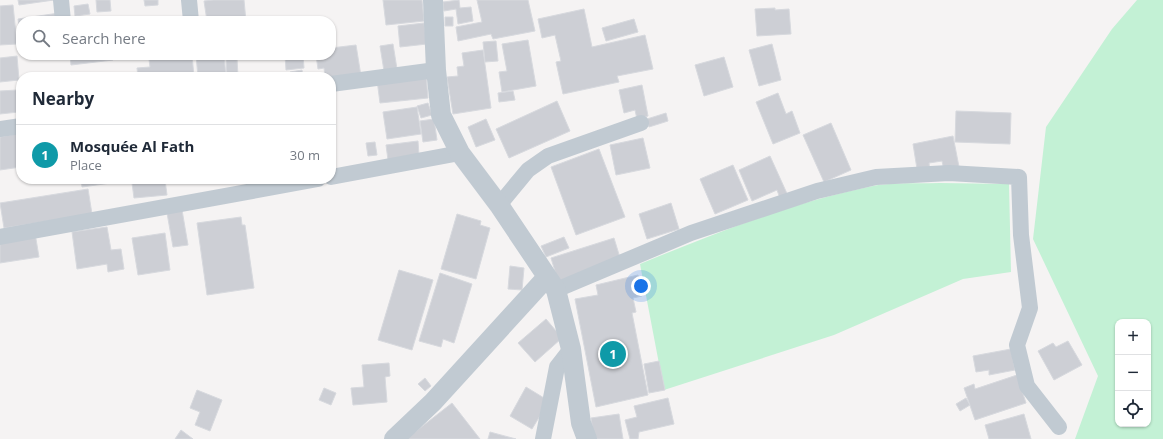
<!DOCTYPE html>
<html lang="en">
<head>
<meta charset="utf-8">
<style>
  :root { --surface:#fff; --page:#f2f2f3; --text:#1f2937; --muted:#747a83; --line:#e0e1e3; --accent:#1a73e8 }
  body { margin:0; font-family:"Open Sans",sans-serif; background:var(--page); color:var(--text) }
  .controls { position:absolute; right:12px; bottom:12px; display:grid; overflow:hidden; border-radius:8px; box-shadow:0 1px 3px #0004 }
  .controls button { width:36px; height:36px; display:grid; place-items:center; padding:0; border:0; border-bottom:1px solid var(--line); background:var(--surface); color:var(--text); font:20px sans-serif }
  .you { position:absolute; left:641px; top:286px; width:14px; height:14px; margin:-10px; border:3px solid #fff; border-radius:50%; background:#1a73e8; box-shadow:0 0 0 6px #1a73e833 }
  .badge { display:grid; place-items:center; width:26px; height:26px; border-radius:50%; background:var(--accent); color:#fff; font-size:13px; font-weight:700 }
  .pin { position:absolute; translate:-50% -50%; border:2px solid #fff; box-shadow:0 1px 4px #0006 }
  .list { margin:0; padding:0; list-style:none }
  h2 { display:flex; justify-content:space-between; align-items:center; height:52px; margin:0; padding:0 16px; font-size:17px }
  h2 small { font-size:13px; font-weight:400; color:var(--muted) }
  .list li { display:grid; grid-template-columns:26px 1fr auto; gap:12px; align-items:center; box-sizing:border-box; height:60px; padding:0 16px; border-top:1px solid var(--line) }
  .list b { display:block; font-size:15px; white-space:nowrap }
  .list p { margin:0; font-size:13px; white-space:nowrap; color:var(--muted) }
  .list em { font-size:13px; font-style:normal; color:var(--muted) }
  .icon { flex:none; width:22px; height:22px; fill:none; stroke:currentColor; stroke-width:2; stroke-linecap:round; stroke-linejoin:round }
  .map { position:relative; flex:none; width:1163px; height:439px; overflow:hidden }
  .search { position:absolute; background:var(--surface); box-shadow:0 1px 3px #0004; left:16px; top:16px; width:320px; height:44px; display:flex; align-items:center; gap:10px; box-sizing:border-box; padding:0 14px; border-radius:16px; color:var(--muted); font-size:15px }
  .panel { position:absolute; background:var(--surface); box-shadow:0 1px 3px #0004; left:16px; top:72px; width:320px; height:112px; border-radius:16px }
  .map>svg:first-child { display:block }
</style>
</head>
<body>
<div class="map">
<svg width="1163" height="439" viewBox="0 0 1163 439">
  <rect width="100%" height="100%" fill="#f5f3f3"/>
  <path fill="#c3f1d5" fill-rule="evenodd" d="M1137,0H1163V439H1075L1098,376L1033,239L1046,127L1112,29ZM1118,322H1148V424H1118Z
    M940,183L1009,184L1011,272L963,279L834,335L664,390L640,264C715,233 793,202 873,186C894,182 918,184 940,183Z"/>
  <path fill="#cdcfd5" stroke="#d7d9de" d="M18,0H54L19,5Z
    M96,0H110L111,11L97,12Z
    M144,0H158V5L145,6Z
    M213,0H244L246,21H207L204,1Z
    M383,0H422L424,21L386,25Z
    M459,0L460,8L471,7L473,21L458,24L456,9L444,11L443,2Z
    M477,0H528L535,31L493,39L491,34L458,41L456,27L482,22Z
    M88,4L90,14L75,16L74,6Z
    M13,5L17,44L0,45V6Z
    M775,8V10L789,9L791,34L757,36L755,9Z
    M584,9L592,47L645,35L653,69L617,76L619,82L563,94L556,62L561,61L555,35L542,38L538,19Z
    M59,13L60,21H21V40L18,19Z
    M445,17H453V26H445Z
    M634,19L638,32L606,41L602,28Z
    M424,23L427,44L400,47L398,26Z
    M528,40L536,86L502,92L499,72L507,71L502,44Z
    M496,41L498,61L485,62L483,42Z
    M393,44L397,69L384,71L380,46Z
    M772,44L781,80L759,86L749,50Z
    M356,45L361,76L325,77L324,68L318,69L316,55H331V48Z
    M483,50L491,108L453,114L447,77L458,76L457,67L464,66L462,53Z
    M70,55H112L113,60L71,65Z
    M192,55L194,77H138L137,68L150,67L149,59Z
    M196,55H224L226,77H198Z
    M285,55H303L304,68L286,70Z
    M17,56L19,80L0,82V58Z
    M724,57L733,87L704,96L695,65Z
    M237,58L238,77H227L226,59Z
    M302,70L303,77H291L290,72Z
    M426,75L428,98L380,103L377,80Z
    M642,85L648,116L637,119L635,110L624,113L619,90Z
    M17,90L19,112L0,114V91Z
    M513,91L515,100L499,102L498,93Z
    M778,93L786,114L792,111L800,133L773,144L756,102Z
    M557,101L570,131L509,158L496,129Z
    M428,103L432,115L421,118L417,106Z
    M417,107L421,134L387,139L383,112Z
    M956,111L1011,113L1010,144L955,142Z
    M666,113L668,121L649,127L647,119Z
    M434,119L437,140L423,142L420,121Z
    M486,119L495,140L476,147L468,127Z
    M831,123L851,170L824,182L803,135Z
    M21,133V167L0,170V137Z
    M953,136L960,172L945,175L942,161L929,163L930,173L918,175L913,144Z
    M643,138L650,168L616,175L610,145Z
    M418,141L419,156L388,160L386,145Z
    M375,142L377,155L368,156L366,143Z
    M599,149L625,217L576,235L551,167Z
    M770,156L789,198L781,201L777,190L752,201L739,170Z
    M733,165L748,200L715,214L700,179Z
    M81,179H125V181L82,187Z
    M254,179H274L256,186Z
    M165,180L167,195L134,198L132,183Z
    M88,189L92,214L4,228L0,203Z
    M671,203L679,229L647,239L639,214Z
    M182,210L188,245L173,247L167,213Z
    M457,214L481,221L480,225L490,228L476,279L441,269Z
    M241,217L242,225H245L254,288L207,295L197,223Z
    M107,227L111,250L121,249L124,269L108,272L107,264L77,269L72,232Z
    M35,233L39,257L0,263V239Z
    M165,233L170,270L138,275L132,238Z
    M564,237L569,248L546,257L541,246Z
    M614,238L621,261L558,281L551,258Z
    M510,266L524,268L522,290L508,289Z
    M399,270L433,280L412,350L378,340Z
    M440,273L472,284L454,343L443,339L441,347L419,341Z
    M638,275L642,296L633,298L636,312L632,313L648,395L596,407L575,299L598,295L596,285Z
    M546,319L562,338L535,362L518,343Z
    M1068,341L1082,365L1054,380L1038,351L1053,343L1056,347Z
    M1011,349L1015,370L989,375V370L976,372L973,356Z
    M659,361L665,390L649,393L644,364Z
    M389,363L390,376L385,377L387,402L353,405L351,388L364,387L362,365Z
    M1017,375L1026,403L975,420L964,388L974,384L975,389Z
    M425,378L431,386L425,391L418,384Z
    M526,387L549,401L532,429L510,416Z
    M324,388L336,393L331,405L319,400Z
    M197,390L222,400L210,431L195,425L200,412L190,408Z
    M668,398L674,424L639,432L638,439H630L625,420L637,417L634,406Z
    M966,398L970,405L960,411L956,404Z
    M452,403L480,439H406Z
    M619,414L623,439H594L591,418Z
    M1024,414L1031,439H989L985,425Z
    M181,430L193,439H175Z
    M490,432L516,439H488Z"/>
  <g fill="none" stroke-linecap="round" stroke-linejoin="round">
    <path stroke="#c1cad2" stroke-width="16" d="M61,0L63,21
      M189,0L191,21
      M331,84L436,70
      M0,129L21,126
      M331,177L460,153
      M499,205L528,170L548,156L641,123
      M0,237L318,179
      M556,290L691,233L817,191L876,177L949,173L1019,177L1021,235L1030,308L1017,345L1027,386L1059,427
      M543,439L557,367L571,349"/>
    <path stroke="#c1cad2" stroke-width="20" d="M433,0L436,70L441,115L460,153L499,205L556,290L571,349L581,423L587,439
      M394,439L433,402L547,277"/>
  </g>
</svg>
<div class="controls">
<button>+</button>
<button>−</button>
<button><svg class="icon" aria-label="locate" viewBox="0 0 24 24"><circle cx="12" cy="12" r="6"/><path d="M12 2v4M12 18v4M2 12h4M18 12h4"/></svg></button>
</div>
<div class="you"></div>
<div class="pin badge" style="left:613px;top:354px;background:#0f9aa8">1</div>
<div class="search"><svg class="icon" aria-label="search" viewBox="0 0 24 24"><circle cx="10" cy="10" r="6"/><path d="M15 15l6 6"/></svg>Search here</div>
<section class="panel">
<h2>Nearby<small></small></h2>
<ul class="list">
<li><span class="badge" style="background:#0f9aa8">1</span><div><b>Mosquée Al Fath</b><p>Place</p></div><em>30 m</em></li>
</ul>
</section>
</div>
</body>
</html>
